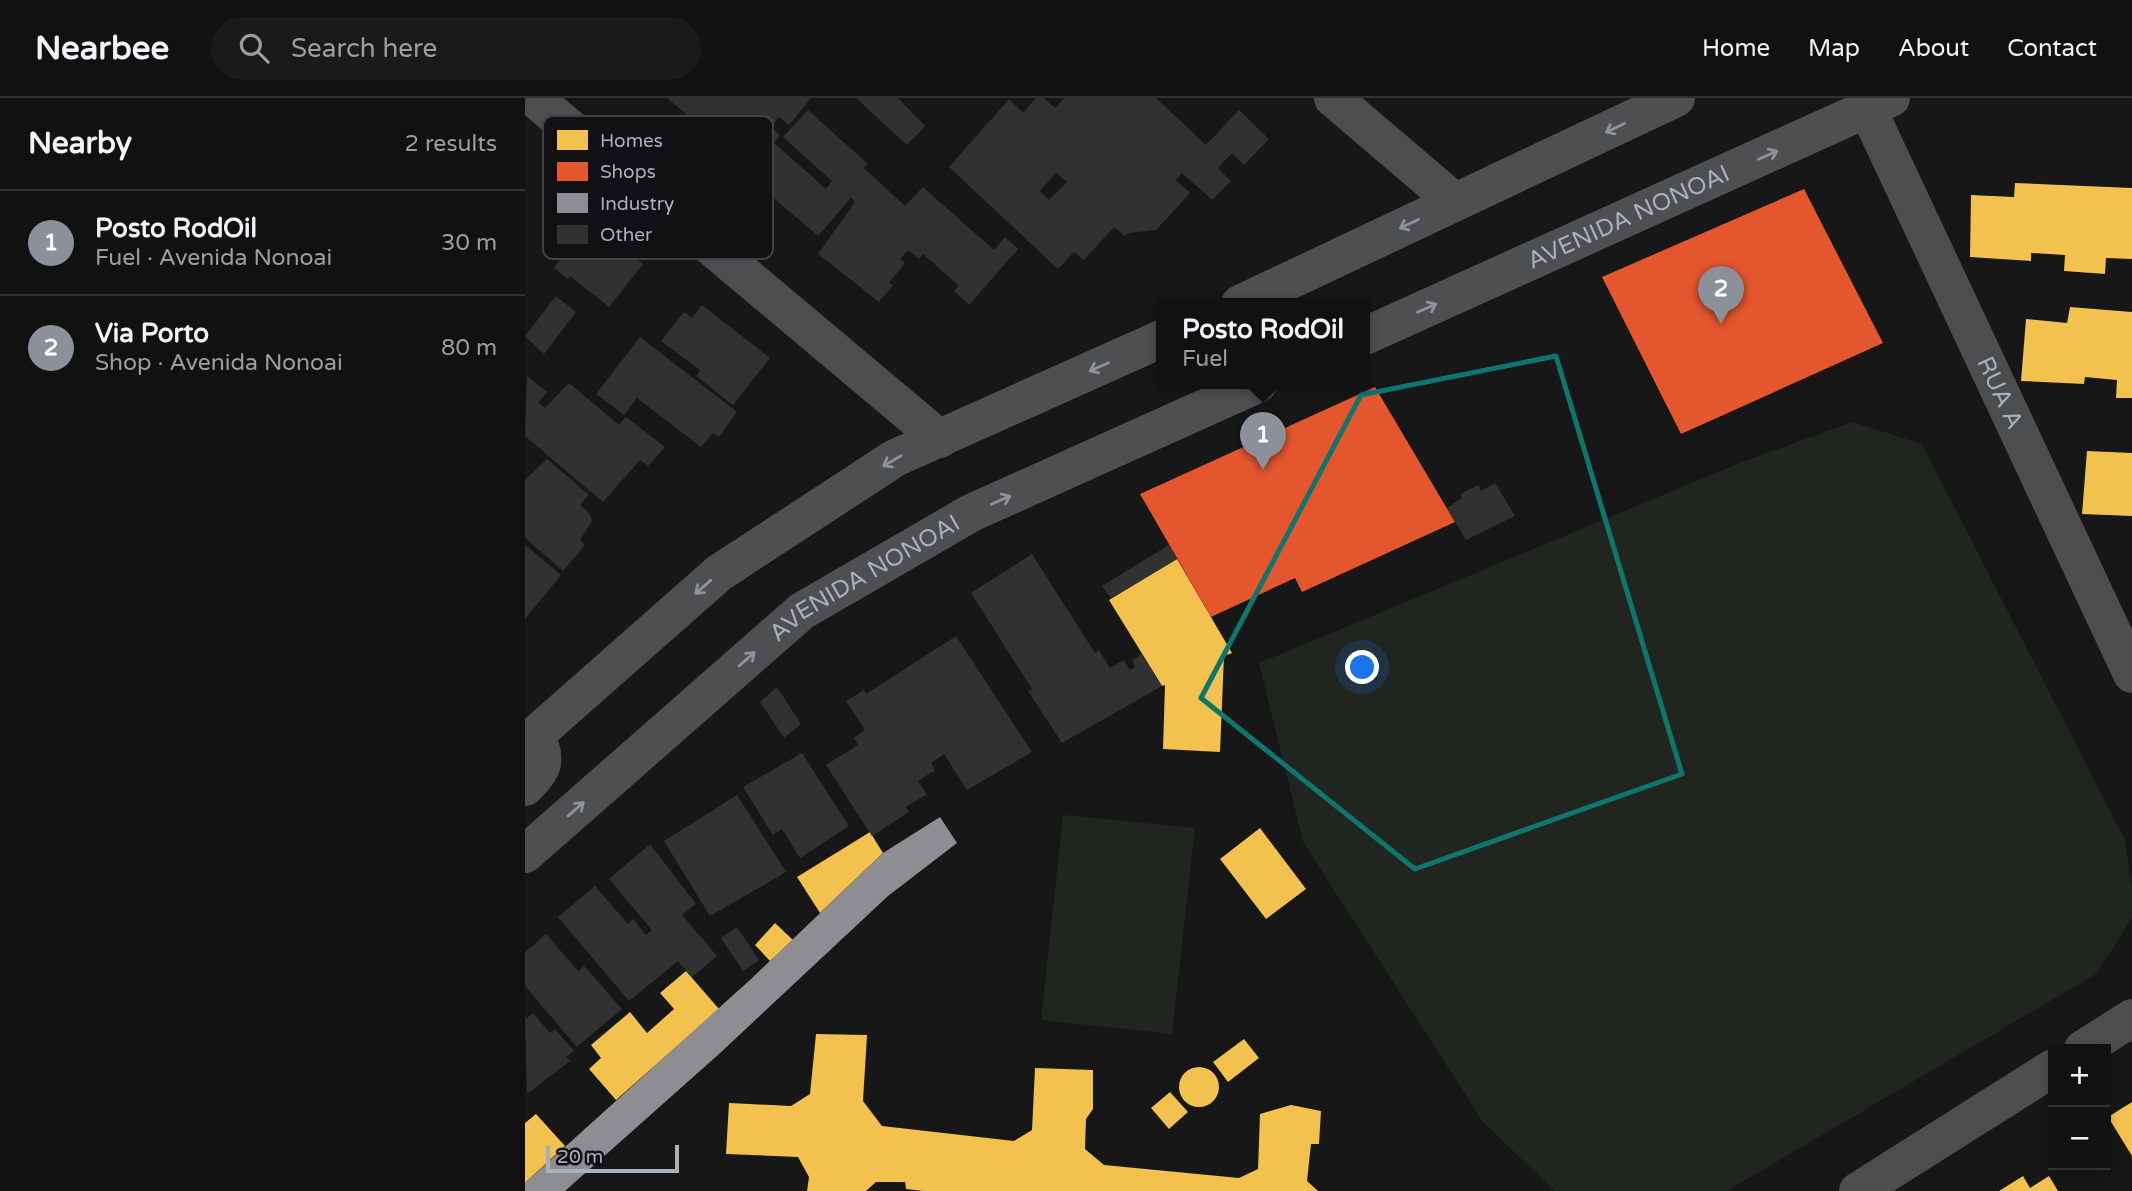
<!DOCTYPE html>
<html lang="en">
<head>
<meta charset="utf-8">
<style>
  :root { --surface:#111; --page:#1a1a1a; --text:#f1f3f6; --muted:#9c9d9f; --line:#303131; --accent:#8c9099 }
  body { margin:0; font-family:"Varela Round",sans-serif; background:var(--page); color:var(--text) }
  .controls { position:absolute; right:21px; bottom:21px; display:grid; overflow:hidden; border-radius:0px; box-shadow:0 4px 10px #0003 }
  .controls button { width:63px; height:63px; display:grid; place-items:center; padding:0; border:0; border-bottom:2px solid var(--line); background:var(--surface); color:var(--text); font:35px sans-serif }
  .scale { position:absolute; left:21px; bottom:18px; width:133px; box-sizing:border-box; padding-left:7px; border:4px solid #a9b0b6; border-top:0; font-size:19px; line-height:24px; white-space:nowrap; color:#a9b0b6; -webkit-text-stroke:5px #111113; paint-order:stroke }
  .you { position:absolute; left:838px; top:570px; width:24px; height:24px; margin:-18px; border:5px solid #fff; border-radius:50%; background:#1a73e8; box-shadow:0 0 0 10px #1a73e833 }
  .badge { display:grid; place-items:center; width:46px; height:46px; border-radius:50%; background:var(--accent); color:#fff; font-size:23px; font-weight:700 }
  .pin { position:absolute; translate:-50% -58px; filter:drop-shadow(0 2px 4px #0008) }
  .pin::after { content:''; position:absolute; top:37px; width:24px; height:21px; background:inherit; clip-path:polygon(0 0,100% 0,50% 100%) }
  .popup { position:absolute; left:631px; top:200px; width:214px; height:91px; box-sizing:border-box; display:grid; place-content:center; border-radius:0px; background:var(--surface); filter:drop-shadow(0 2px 5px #0005); font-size:23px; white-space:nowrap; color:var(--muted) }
  .popup b { font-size:26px; color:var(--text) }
  .popup::after { content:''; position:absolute; left:50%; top:100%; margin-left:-14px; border:14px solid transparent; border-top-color:var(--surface) }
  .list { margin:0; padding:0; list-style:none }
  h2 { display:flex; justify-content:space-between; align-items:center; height:91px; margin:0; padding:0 28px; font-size:30px }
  h2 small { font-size:23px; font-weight:400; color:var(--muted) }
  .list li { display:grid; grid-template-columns:46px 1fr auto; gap:21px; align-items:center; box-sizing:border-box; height:105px; padding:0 28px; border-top:2px solid var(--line) }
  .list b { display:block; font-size:26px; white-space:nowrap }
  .list p { margin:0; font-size:23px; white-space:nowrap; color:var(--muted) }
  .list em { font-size:23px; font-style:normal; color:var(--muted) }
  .icon { flex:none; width:38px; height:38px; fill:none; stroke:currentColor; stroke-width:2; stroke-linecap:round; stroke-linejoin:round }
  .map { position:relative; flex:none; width:1607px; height:1093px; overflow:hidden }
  header { display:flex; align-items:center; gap:42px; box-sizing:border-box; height:98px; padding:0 35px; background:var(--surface); border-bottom:2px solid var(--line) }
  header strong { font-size:33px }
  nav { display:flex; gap:38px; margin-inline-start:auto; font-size:24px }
  .search { width:490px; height:63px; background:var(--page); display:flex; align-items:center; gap:18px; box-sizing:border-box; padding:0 24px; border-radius:38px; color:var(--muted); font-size:26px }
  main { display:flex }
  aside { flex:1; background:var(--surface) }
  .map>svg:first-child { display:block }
</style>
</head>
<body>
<header>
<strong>Nearbee</strong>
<div class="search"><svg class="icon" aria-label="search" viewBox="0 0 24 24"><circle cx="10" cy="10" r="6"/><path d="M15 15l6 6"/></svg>Search here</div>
<nav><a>Home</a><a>Map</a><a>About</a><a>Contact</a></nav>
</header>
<main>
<aside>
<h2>Nearby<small>2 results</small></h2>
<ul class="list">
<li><span class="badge">1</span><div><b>Posto RodOil</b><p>Fuel · Avenida Nonoai</p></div><em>30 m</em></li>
<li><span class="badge">2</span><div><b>Via Porto</b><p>Shop · Avenida Nonoai</p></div><em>80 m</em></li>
</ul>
</aside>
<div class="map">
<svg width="1607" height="1093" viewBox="0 0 1607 1093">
  <rect width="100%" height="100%" fill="#171717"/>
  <path fill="#20251f" d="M1327,324L1397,346L1600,742L1607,792V820L1571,876L1202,1093H1030L958,1024L778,744L734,565L1217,364Z
    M538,717L670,730L647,936L516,922Z"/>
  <path fill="#f2c14e" d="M1490,85L1607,90V161L1581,160L1580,176L1539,173L1540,157L1506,155V163L1445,159L1446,97L1489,99Z
    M1545,209L1607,214V300H1591L1592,282L1560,279L1559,286L1496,283L1501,221L1542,225Z
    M1562,353L1607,355V418L1557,416Z
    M652,461L707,555L699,558L695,654L638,651L640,587L637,588L584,502Z
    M735,730L781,791L741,821L695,761Z
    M345,734L358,755L295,815L272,779Z
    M250,825L268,842L245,863L230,847Z
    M161,873L194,911L91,1002L64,971L76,960L66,947L105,914L122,935L149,911L135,895Z
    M291,936L342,937L338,1003L357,1028L489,1043L507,1032L510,970L568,972V1011L561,1021L560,1051L579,1067L714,1080L733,1071L735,1016L766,1007L796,1013L794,1046H786L782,1083L793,1093H398L381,1091L380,1084H351L341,1093H282L284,1079L273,1059L201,1056L204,1005L266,1008L285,996Z
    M719,941L734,960L703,984L688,964Z
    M654 989a20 20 0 1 1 40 0a20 20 0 1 1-40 0Z
    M645,994L663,1014L644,1031L626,1010Z
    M1607,1004V1058L1583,1019Z
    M11,1016L40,1048L0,1085V1025Z
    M1498,1078L1505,1090L1524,1078L1533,1093H1474Z"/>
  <path fill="#e4572e" d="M1279,91L1358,245L1156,336L1077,179Z
    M850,289L930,424L777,494L770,480L686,519L615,396Z"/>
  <path fill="#8d8d92" d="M415,719L432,745L363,798L194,956L40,1093H0V1085L226,881L358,755Z"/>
  <path fill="#313132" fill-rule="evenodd" d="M142,0H286L264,27L254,19L246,29L255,37L249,45L301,91L307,83L258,39L283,12L343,66L339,70L380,108L398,89L469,152L480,139L493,151L444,207L429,193L434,188L398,156L394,161L383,152L375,161L380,165L364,185L368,187L354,204L293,156L330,104L326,100L293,138L166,29L170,24Z
    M331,0H373L400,28L382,47Z
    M511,0H519L530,10L540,0H631L681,47L714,12L744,41L719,67L707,55L693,70L706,83L687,102L657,75L651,82L665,95L631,132L603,135L600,138L589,129L559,162L549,154L533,171L424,69L484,1L498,15ZM531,75L542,84L524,102L515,93Z
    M78,135L118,166L84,209L45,178L43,181L29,170L53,138L67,149Z
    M31,198L51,214L19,256L0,238Z
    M177,207L245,260L208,307L171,278L175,272L136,243L159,214L167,220Z
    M115,239L212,314L194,339L188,335L176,349L112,300L99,317L71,296Z
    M2,278L22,294L13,304L20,310L44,285L94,327L101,319L140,349L123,368L115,362L78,404L0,338Z
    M22,361L64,397L55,407L64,415L67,423L55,442L60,447L38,473L0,440V382Z
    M970,385L990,418L941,442L922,410L937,400L935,396L954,387L956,393Z
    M0,447L36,477L0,521Z
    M644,447L652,461L586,500L577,488Z
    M507,456L570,555L574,552L585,570L599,562L605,572L610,569L607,562L617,556L637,588L537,645L503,593L507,591L446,495Z
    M431,538L507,654L442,692L419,656L406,665L410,672L393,683L402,696L381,709L384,714L347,738L301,667L333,647L329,640L340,632L321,603L339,592L341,596Z
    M252,589L276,626L259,640L235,604Z
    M277,655L324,728L275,760L257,731L248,737L218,689Z
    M212,697L261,774L185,818L139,743Z
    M125,746L171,806L157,817L192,858L167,879L153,863L104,903L33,819L70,788L103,826L108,821L121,837L127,832L84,781Z
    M212,829L234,862L218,873L196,840Z
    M21,836L53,873L59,868L97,911L52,949L0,888V854Z
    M8,915L25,935L30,931L49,953L41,959L45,963L2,996L0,917L2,920Z"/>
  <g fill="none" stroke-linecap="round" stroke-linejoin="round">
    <g stroke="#4b4d4f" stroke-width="38">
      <path d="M9,0L415,341"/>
      <path d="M808,0L930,104"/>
      <path id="s1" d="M1343,12L1607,576"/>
      <path d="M1558,951L1607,920"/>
      <path d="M1333,1093L1528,970"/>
    </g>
    <g stroke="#4e4f51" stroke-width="38">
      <path d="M715,206L1151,0"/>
      <path id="s2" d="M840,238L1366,0"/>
      <path d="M0,646L194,475L370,360L636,241"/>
      <path d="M0,689C19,670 23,661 10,637"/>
      <path id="s3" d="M0,756L277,513L446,415L733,286"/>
    </g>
  </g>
  <defs><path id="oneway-shaft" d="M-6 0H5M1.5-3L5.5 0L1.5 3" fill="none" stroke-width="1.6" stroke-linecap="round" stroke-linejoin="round" transform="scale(1.75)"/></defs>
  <g stroke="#8e9398">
    <use href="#oneway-shaft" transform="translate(1090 30) rotate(154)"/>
    <use href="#oneway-shaft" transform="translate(1243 57) rotate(-24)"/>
    <use href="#oneway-shaft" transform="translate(884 126) rotate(154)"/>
    <use href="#oneway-shaft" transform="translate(902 210) rotate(-24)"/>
    <use href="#oneway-shaft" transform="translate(574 269) rotate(156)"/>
    <use href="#oneway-shaft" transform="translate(367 363) rotate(150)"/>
    <use href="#oneway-shaft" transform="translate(476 402) rotate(-24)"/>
    <use href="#oneway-shaft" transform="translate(178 489) rotate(139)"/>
    <use href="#oneway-shaft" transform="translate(222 561) rotate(-41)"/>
    <use href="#oneway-shaft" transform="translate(51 711) rotate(-41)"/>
  </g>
  <path fill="none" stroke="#0f766e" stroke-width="5" stroke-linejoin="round" d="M1031,258L1157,676L890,771L676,600L836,297Z"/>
  <g text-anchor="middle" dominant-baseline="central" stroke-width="7" stroke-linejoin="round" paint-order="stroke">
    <g font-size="24" fill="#a9b0b6" stroke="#111113">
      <text stroke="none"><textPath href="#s2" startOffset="289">AVENIDA NONOAI</textPath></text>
      <text stroke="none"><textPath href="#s1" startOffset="312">RUA A</textPath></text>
      <text stroke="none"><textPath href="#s3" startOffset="439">AVENIDA NONOAI</textPath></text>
    </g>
  </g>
  <rect x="18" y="18" width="230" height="143" rx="10" fill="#111113" stroke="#3f4144" stroke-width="2"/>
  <rect x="32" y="32" width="31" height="20" fill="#f2c14e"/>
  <rect x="32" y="64" width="31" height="19" fill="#e4572e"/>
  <rect x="32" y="95" width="31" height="20" fill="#8d8d92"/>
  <rect x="32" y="127" width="31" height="19" fill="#313132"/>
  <g font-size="19" fill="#a9b0b6">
    <text x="75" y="49">Homes</text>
    <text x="75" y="80">Shops</text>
    <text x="75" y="112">Industry</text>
    <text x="75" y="143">Other</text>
  </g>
</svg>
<div class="controls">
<button>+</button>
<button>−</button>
</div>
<div class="scale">20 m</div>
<div class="you"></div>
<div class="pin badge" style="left:738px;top:372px">1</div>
<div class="popup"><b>Posto RodOil</b>Fuel</div>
<div class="pin badge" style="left:1196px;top:226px">2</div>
</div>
</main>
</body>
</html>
